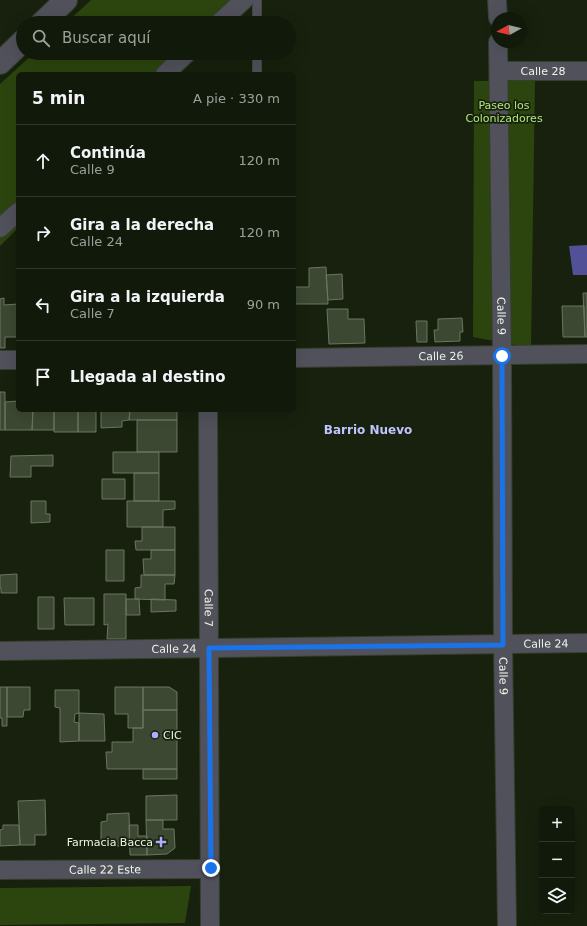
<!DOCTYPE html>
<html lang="es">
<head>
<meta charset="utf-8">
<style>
  :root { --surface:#11190a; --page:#1a2213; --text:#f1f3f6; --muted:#9ca09c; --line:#30382b }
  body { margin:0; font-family:"DejaVu Sans",sans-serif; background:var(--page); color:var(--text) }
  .controls { position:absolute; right:12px; bottom:12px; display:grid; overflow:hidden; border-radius:6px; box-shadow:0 4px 16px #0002 }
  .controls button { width:36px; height:36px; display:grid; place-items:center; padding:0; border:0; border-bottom:1px solid var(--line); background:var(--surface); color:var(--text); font:20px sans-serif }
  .compass { position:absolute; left:491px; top:12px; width:36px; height:36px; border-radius:50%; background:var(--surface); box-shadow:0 4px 16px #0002; rotate:262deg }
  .stop { position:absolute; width:12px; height:12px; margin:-9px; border:3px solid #1a73e8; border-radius:50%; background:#fff }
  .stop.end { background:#1a73e8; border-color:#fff; box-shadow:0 1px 4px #0008 }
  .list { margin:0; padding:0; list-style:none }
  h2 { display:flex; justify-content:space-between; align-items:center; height:52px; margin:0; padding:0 16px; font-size:17px }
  h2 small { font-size:13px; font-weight:400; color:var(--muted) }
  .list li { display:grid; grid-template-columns:26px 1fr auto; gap:12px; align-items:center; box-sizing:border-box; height:72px; padding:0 16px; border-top:1px solid var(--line) }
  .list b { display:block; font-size:15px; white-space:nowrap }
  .list p { margin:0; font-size:13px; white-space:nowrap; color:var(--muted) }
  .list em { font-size:13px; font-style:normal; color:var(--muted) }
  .icon { flex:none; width:22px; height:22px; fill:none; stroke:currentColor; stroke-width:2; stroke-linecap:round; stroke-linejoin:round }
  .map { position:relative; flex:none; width:587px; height:926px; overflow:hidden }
  .search { position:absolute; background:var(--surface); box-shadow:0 4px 16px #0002; left:16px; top:16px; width:280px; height:44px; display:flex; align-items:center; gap:10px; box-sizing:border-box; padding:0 14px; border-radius:22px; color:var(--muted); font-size:15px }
  .panel { position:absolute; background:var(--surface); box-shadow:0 4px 16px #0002; left:16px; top:72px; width:280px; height:340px; border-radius:6px }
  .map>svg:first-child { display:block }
</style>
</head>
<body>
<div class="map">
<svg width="587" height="926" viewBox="0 0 587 926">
  <rect width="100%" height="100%" fill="#17210d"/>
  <path fill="#2c450e" d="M91,0H249L226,23H66Z
    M34,53H195L174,74H18V228L0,246V84Z
    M474,81H535L531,348L473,337Z
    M191,886L185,923L0,925V888Z"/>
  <path fill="#525197" d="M587,245V275H573L569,246Z"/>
  <path fill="#3c4832" stroke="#6a7760" d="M326,267L328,304H294V287H309V268Z
    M342,274L343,299L328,300L326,275Z
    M583,293H587V337H585Z
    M4,298V305L18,304V337H5V348H0V299Z
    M562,306H584L585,337H563Z
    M327,309H348V319H364L365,343L329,344Z
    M462,318L463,332H460V341L435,342L434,330H438V319Z
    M416,321H427V342H417Z
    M0,392H5V430H0Z
    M18,401V410H33L32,430H5V402Z
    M33,410H54V430H32Z
    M54,410H78V432H54Z
    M78,410H96V432H78Z
    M101,410H130L129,420L122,421V427L101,428Z
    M130,410H177V420H129Z
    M137,420H177V452H137Z
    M113,452H159V473H113Z
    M53,455V466H31V477H10L11,456Z
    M134,473H159V501H134Z
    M102,479H125V499H102Z
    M31,501H46V514H50V522L31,523Z
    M127,501H175V509L163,510V527H127Z
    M142,527H175V550H136L135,541H142Z
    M106,550H124V581H106Z
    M151,550H175V575H144L143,559H151Z
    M17,574V593H1V588H0V575Z
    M141,575H175L174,584H165V600L135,599V588L141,587Z
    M104,594H126V639H107L108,624L104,625Z
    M38,597H54V629H38Z
    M64,598H94V625H65Z
    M126,599H139L140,615H126Z
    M151,599L176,600V611L151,612Z
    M0,687H7V726H2V718H0Z
    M7,687H30V710H24L23,717H7Z
    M115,687H143V728H128V714H115Z
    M143,687H169L177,692V710H143Z
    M55,690H79V713L75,714L74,722L79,723V741L60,742V708L55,707Z
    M143,710H177V769H107L106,752H112V742H133V728H143Z
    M79,713L104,714L105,741H79Z
    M143,769H177V779H143Z
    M177,795V820H146V796Z
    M45,800L46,835H35V845H20L18,801Z
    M129,813L130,846H101V822L107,821V814Z
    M146,820H163V829H174L175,848L167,854L147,855Z
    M3,825H19L20,845L0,846V830L3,829Z
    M129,825H138V836H147V855H130Z"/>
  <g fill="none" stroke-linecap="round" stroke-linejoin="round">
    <defs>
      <path id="service" d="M257,0V23
        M257,53V74"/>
      <g id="minor">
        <path d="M497,0L498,18"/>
        <path d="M219,23L244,0"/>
        <path id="s1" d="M498,42L502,355L503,645L507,926"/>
        <path id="s2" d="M499,71H587"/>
        <path d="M165,74L187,53"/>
        <path d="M0,228L18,212"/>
        <path id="s3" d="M294,358L587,354"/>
        <path d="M0,360H18"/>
        <path id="s4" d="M208,410L210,926"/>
        <path id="s5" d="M0,651L587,643"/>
        <path id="s6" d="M0,870L211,869"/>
      </g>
      <path id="tertiary" d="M42,23L66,0
        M0,63L23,41"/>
    </defs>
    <use href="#service" stroke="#353f2c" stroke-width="10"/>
    <use href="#minor" stroke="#353f2c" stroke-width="20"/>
    <use href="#tertiary" stroke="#353f2c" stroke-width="24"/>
    <use href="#service" stroke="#50515b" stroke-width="9"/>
    <use href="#minor" stroke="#50515b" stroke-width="18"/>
    <use href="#tertiary" stroke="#50515b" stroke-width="22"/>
  </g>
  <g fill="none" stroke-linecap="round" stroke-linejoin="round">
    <path stroke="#1a73e8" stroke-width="5" d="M211,868L209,648L503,645L502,356"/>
  </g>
  <g fill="#acaffb" stroke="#17210d" stroke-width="1.5">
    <circle cx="155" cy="735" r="4"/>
    <path d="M159 836h4v4h4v4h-4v4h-4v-4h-4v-4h4z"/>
  </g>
  <g text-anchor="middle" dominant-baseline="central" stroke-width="3.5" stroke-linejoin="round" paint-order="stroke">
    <g font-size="11" fill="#eef5e8" stroke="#17210d">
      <text stroke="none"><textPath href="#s2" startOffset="44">Calle 28</textPath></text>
      <text stroke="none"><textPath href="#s1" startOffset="274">Calle 9</textPath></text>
      <text stroke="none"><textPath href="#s3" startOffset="147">Calle 26</textPath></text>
      <text stroke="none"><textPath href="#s4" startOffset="198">Calle 7</textPath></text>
      <text stroke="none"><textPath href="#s5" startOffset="546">Calle 24</textPath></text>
      <text stroke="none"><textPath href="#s5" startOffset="174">Calle 24</textPath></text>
      <text stroke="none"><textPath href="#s1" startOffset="634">Calle 9</textPath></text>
      <text stroke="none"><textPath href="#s6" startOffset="105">Calle 22 Este</textPath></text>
    </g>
    <g font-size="11" fill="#b1e57f" stroke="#17210d">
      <text x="504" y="105">Paseo los<tspan x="504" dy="13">Colonizadores</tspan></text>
    </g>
    <g font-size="11" fill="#eef5e8" stroke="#17210d" text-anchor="start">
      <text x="163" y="735">CIC</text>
      <text x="153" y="842" text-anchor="end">Farmacia Bacca</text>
    </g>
    <g font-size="12" font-weight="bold" fill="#c1c4fe" stroke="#17210d">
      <text x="368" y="430">Barrio Nuevo</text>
    </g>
  </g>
</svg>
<div class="controls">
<button>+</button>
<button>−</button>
<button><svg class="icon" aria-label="layers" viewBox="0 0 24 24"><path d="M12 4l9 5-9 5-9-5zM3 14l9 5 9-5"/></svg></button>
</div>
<svg class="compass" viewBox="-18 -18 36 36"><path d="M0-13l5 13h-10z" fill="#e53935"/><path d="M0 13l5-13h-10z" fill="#9ca09c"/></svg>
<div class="stop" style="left:502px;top:356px"></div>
<div class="stop end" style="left:211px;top:868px"></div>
<div class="search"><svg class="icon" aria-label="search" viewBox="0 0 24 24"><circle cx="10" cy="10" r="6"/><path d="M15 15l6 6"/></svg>Buscar aquí</div>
<section class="panel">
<h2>5 min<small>A pie · 330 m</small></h2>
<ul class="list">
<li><svg class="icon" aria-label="ahead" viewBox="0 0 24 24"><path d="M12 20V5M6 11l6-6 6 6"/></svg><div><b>Continúa</b><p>Calle 9</p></div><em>120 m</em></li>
<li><svg class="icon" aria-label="right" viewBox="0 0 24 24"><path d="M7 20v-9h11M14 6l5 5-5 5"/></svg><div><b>Gira a la derecha</b><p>Calle 24</p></div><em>120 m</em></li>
<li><svg class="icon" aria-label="left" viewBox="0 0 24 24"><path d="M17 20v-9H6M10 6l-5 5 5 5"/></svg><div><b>Gira a la izquierda</b><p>Calle 7</p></div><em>90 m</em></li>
<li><svg class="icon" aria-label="arrive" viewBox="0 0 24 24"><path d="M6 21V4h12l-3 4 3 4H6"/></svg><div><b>Llegada al destino</b></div></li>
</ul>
</section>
</div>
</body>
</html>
